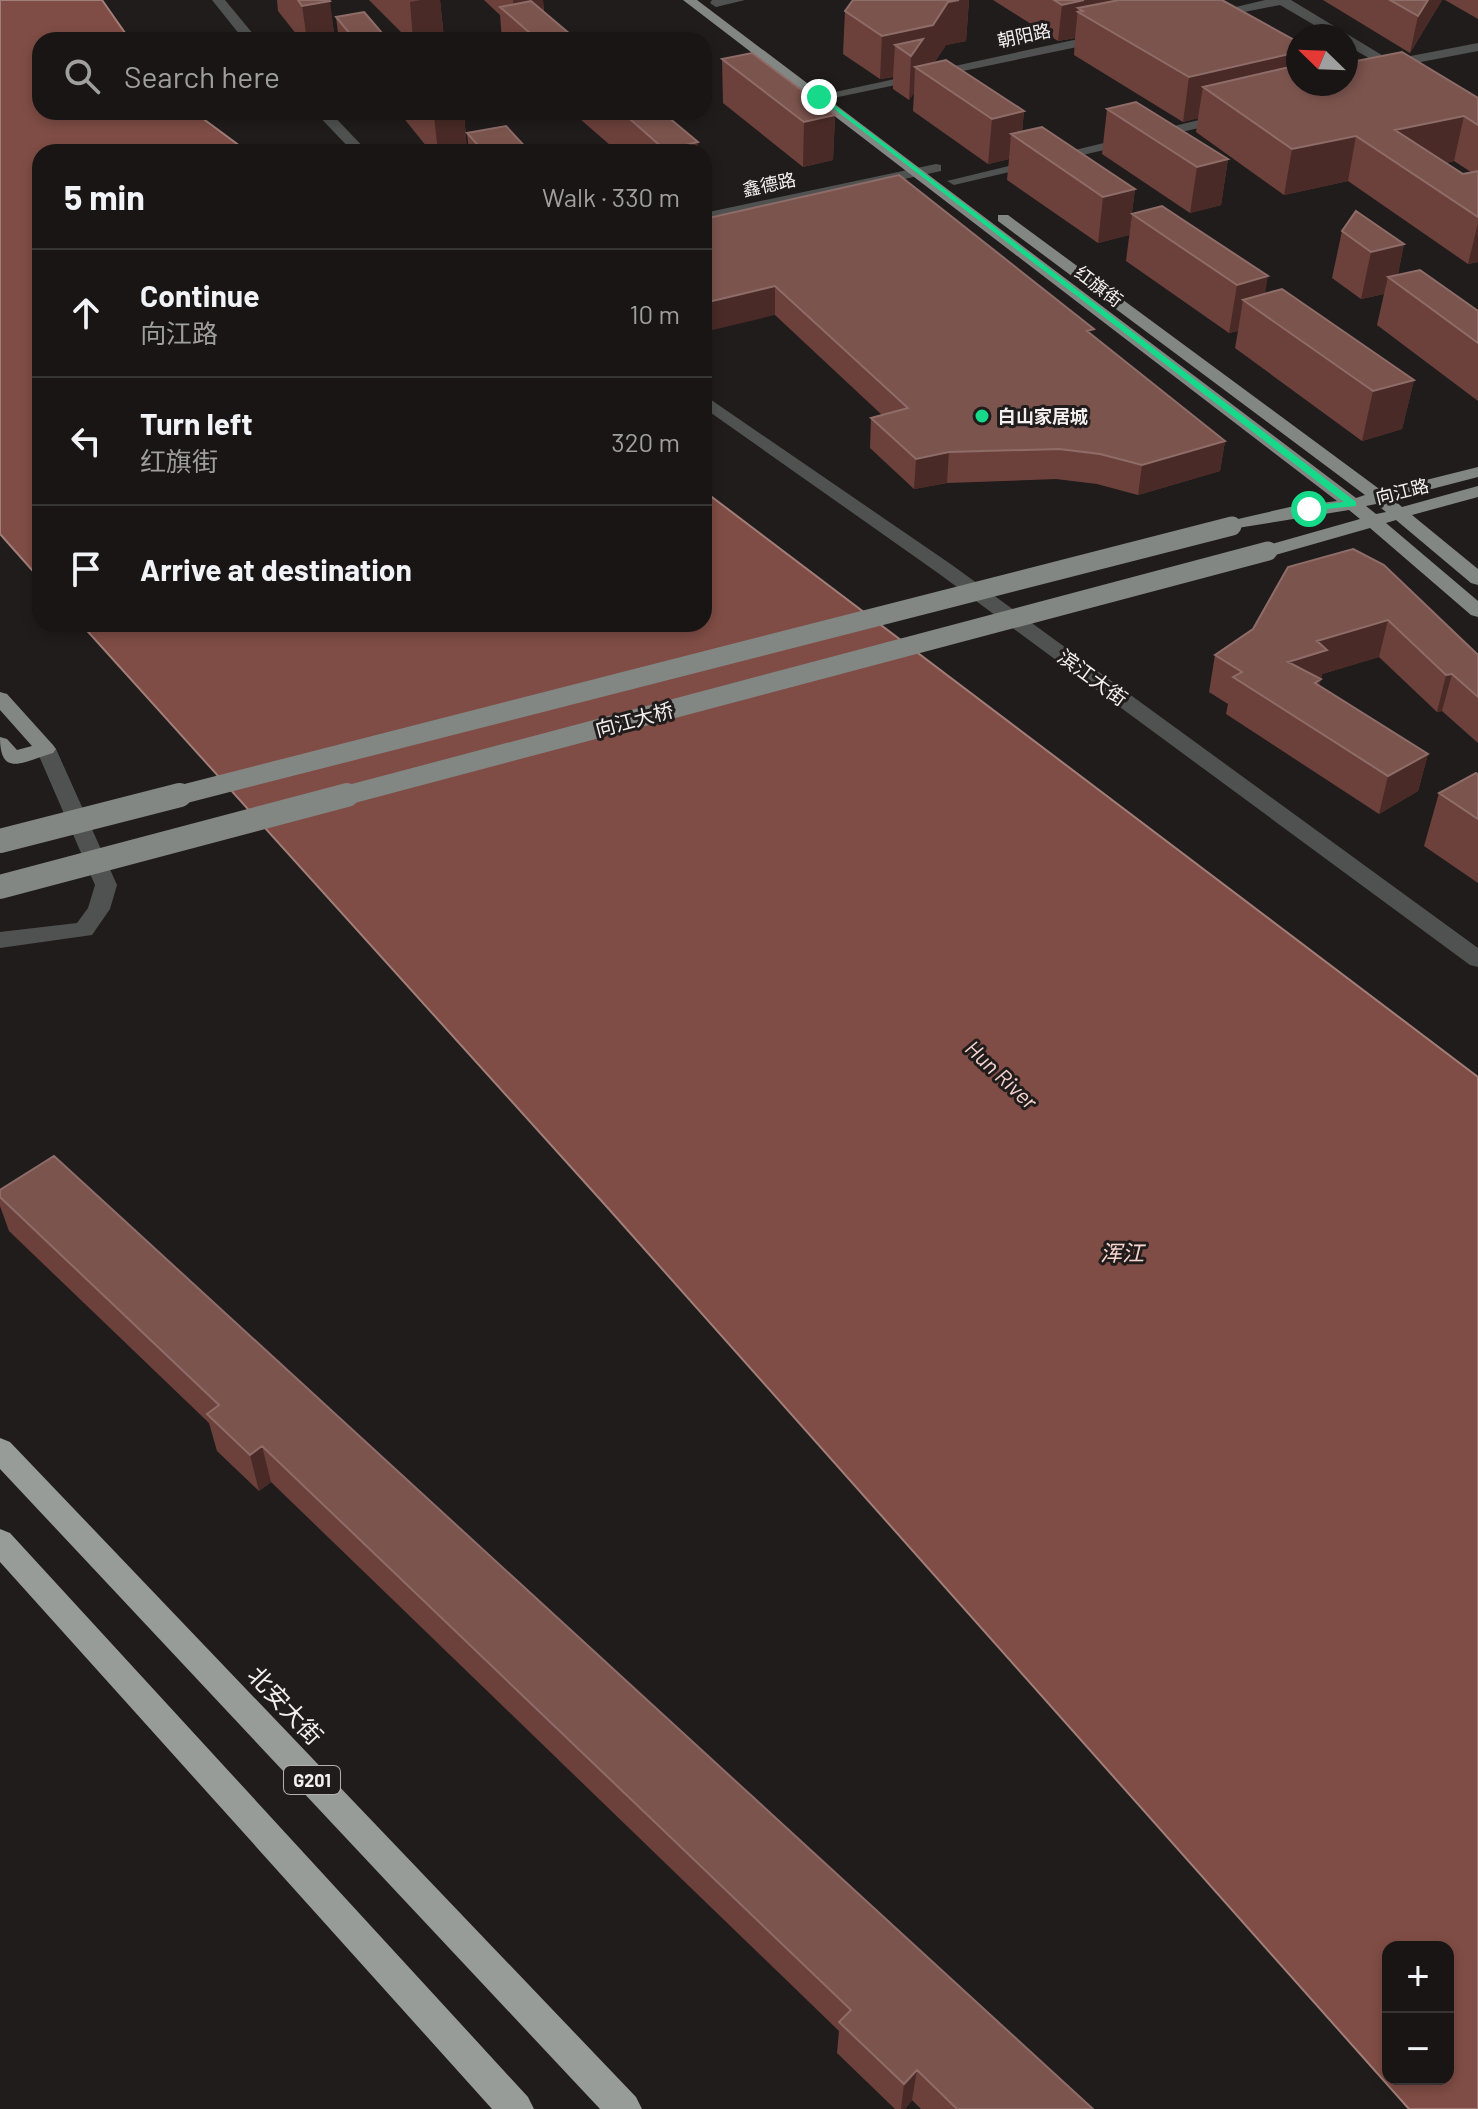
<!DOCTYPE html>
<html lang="en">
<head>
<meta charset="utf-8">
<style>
  :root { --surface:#191515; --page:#262222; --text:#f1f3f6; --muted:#9f9fa0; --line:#373434 }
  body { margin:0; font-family:Barlow,"Noto Sans SC",sans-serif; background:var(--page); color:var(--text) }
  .controls { position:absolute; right:24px; bottom:24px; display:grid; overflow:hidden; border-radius:16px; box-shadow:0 4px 12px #0003 }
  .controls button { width:72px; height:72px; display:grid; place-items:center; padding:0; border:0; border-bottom:2px solid var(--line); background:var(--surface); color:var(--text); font:40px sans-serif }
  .compass { position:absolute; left:1286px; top:24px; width:72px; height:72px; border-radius:50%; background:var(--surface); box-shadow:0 4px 12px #0003; rotate:293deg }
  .stop { position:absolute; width:24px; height:24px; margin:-18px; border:6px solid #16d989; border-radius:50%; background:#fff }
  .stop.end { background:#16d989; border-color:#fff; box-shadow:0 2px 8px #0008 }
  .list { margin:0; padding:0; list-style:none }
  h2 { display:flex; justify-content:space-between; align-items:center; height:104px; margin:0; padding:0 32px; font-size:34px }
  h2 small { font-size:26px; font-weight:400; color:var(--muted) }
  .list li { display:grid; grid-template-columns:52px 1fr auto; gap:24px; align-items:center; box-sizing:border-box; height:128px; padding:0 32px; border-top:2px solid var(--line) }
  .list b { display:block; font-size:30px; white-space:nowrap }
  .list p { margin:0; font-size:26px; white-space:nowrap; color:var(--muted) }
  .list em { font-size:26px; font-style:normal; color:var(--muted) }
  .icon { flex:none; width:44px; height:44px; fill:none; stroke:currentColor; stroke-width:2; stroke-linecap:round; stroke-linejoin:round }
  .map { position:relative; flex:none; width:1478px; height:2109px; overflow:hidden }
  .search { position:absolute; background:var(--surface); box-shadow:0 4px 12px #0003; left:32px; top:32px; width:680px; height:88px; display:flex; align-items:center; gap:20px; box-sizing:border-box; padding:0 28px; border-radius:24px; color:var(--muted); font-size:30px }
  .panel { position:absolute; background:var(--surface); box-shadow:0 4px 12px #0003; left:32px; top:144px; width:680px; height:488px; border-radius:24px }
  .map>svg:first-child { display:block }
</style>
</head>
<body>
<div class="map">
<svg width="1478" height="2109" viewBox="0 0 1478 2109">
  <rect width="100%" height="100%" fill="#211c1c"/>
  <path fill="#7f4d45" stroke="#a27e78" stroke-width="2" fill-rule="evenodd" d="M0,0H102L130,40H40V112H194L248,152H40V579L0,534Z
    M704,491L1478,1077V2109H1409L607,1207L81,624H704ZM1388,1947H1448V2079H1388Z"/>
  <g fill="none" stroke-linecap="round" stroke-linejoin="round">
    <path fill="#505251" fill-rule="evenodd" d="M212,0H225L258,40H244Z
      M712,0H745L716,7L710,3Z
      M1265,0H1291L1390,60L1478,43V51L1400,66L1409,73L1402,77L1346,45V36H1333L1280,5L1209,19L1202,15Z
      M1106,33L1113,37L1111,40L819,101L812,97Z
      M315,112H330L368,152H353Z
      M1228,113L1233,114V120L954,185L947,181Z
      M936,164L941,165V171L704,223V213Z
      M704,395L952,565L1478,948V967L1470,965L938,573L704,408Z
      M46,743L56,749L117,885L110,909L92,935L0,948V932L77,923L88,908L95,885L36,749Z"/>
    <path fill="#838784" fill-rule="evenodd" d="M683,0H697L1356,498L1365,495L998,221V215H1008L1382,491L1478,467V477L1393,499L1402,507L1478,486V497L1412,515L1478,569V585L1471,583L1396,520L1386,523L1478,601V617L1471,615L1370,528L1268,557L1259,551L1261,547L1360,519L1349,510L1225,530V522L1290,507L1337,501ZM1376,504L1386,512L1376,514L1366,506Z
      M0,692L7,694L53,745L56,749L53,753C24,761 0,779 0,737L7,739L17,750L32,746L0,710Z"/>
    <path fill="#979c98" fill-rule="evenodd" d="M0,1438L10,1442L636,2097L642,2109H600L0,1469Z
      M0,1529L10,1533L528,2097L534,2109H492L0,1562Z"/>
    <path stroke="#838784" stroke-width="19" d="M172,797L1232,526
      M340,797L1268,551"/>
    <path stroke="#838784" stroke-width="24" d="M0,841L180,795
      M0,887L347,795"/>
  </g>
  <path fill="#6d413b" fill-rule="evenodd" d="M277,0H329L335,40H301L278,11Z
    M369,0H440L444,39L409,40Z
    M484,0H543L544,12L577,40H502L500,15Z
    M853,0H969L966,41L946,45L934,63L1024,111L1022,132L1135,189L1129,235L1098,243L1007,180L1009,159L988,164L913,111L914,93L909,100L893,89V77L880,79L843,54L845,11Z
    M993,0H1222L1298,84L1478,98V262L1468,264L1348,181L1284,195L1196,132L1198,118L1183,122L1074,55L1075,38L1058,41ZM1454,161L1471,172L1463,174L1446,163Z
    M1323,0H1442L1410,53Z
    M1445,0H1478V19Z
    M336,17L388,40H339Z
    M722,59L835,115L833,160L803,167L723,103Z
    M1107,109L1228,159L1221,205L1190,213L1102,154Z
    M402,112H464L467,152H431L402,116Z
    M572,112H662L698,152H618Z
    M467,133L530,152H469Z
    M1132,214L1265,294L1414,380L1402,429L1362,441L1235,348L1238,331L1229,333L1126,261Z
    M704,219L1094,337L1225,441L1220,471L1138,495L1097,484L1056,479L947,483L914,489L870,448L871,418L882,415L775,315Z
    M1342,231L1404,244L1398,274L1478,311V401L1377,325L1384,294L1361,299L1332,278Z
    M1288,567L1478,655V743L1442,711L1437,712L1379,657L1322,674L1319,686L1428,754L1418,791L1379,814L1226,714L1228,704L1209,692L1215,655L1253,629Z
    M1478,775V883L1424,846L1439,793Z
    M0,1190L1093,2109H921L912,2100L905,2109H895L837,2053L839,2031L271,1482L259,1491L217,1451L209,1423L9,1231L0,1206Z"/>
  <path fill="#492a26" d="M421,0H440L444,39L413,40L410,2Z
    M513,0H543L544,23L515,20Z
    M959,0H969L966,41L946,45L930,69L915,67L914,93L909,100L911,56L895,45L893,77L880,79L882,36L948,2Z
    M1084,0H1173L1083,11L1078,8L1075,38L1058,41L1062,5Z
    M1428,0H1442L1410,53L1418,16Z
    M330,1L335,40H307L302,6Z
    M1298,52V84L1203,87L1198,118L1183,122L1189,77Z
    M1024,111L1021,141L1011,134L1009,159L988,164L992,119Z
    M454,112H464L467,152H438L434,116Z
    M835,115L833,160L803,167L804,122Z
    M1464,116L1454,161L1409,171L1395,130Z
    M1356,136L1348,181L1284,195L1292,149Z
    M698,142V152H666L665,150Z
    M1228,159L1221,205L1190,213L1197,167Z
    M1135,189L1129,235L1098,243L1103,197Z
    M1478,223V262L1468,264Z
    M1404,244L1396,283L1388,277L1384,294L1361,299L1371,252Z
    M1268,276L1262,313L1243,300L1238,331L1229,333L1237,285Z
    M775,286V315L704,332V303Z
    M1414,380L1402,429L1362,441L1373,391Z
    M1225,441L1220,471L1138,495L1142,465Z
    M949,452L947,483L914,489L916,459Z
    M1388,620L1379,657L1322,674L1313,716L1288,662L1317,641Z
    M1452,674L1442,711L1437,712L1446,675Z
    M1428,754L1418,791L1379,814L1388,776Z
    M262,1446L271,1482L259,1491L250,1455Z
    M917,2070L912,2100L905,2109H901L904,2084Z"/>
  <path fill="#7c544e" stroke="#8e6c68" stroke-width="2" d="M298,0H329L330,1L302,6Z
    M853,0H959L948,2L933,25L882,36L845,11Z
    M1054,0H1084L1062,5Z
    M1119,0H1222L1298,42V52L1189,77L1078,12L1083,11L1078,8Z
    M1390,0H1428L1418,16Z
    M531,1L577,40H538L500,7Z
    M364,12L388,40H355L336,17Z
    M923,39L911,56L895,45Z
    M1402,52L1478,98V125L1464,116L1395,130L1463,174L1478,171V217L1356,136L1292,149L1203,87L1298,65V84H1346V63Z
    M752,53L835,115L804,122L722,59Z
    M946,60L1024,111L992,119L915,67Z
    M1136,102L1228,159L1197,167L1107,109Z
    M431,112H454L434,116Z
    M622,112H662L698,142L665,150Z
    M506,126L530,152H484L467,133Z
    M1042,127L1135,189L1103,197L1011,134Z
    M899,175L1094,329L1087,331L1225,441L1142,465L1100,454L1059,449L949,452L916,459L871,418L908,408L775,286L704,303V219Z
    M1162,206L1268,276L1237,285L1132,214Z
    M1356,211L1404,244L1371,252L1342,231Z
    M1420,270L1478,311V343L1388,277Z
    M1282,289L1414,380L1373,391L1243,300Z
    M1353,549L1384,565L1478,655V697L1452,674L1446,675L1388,620L1317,641L1327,650L1288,662L1321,679L1315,683L1428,754L1388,776L1233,677L1242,672L1215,655L1253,629L1288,567Z
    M1476,773L1478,775V819L1439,793Z
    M54,1156L1093,2109H957L917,2070L904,2084L839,2022L851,2010L262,1446L250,1455L207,1414L219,1405L0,1197V1190Z"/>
  <path fill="#16d989" d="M816,95H821L1356,502V506L1305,511L1309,506L1344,502Z"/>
  <circle fill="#16d989" stroke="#211c1c" stroke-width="3" cx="982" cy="416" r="8"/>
  <g text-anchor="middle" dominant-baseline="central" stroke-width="6" stroke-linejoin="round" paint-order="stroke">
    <g font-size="18" fill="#f4f0f0" stroke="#211c1c">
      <text transform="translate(1024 35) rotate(-12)">朝阳路</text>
      <text transform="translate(769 184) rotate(-12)">鑫德路</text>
      <text transform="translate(1099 286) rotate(37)">红旗街</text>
      <text transform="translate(1402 491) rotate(-14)">向江路</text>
    </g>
    <g font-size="18" font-weight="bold" fill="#f4f0f0" stroke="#211c1c" text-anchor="start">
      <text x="998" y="416">白山家居城</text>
    </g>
    <rect fill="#211c1c" stroke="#b5b0b0" stroke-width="2" x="284" y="1766" width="56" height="28" rx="6"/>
    <g font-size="18" font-weight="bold" fill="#f4f0f0">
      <text x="312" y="1780">G201</text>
    </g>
    <g font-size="20" fill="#f4f0f0" stroke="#211c1c">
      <text transform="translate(1093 677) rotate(36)">滨江大街</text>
      <text transform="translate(634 719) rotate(-15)">向江大桥</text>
    </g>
    <g font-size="22" font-style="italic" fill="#f7d5cf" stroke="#211c1c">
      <text transform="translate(1002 1074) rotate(43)">Hun River</text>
      <text x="1122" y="1252">浑江</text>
    </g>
    <g font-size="24" fill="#f4f0f0" stroke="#211c1c">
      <text transform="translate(286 1705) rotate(47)">北安大街</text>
    </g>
  </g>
</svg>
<div class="controls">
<button>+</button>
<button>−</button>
</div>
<svg class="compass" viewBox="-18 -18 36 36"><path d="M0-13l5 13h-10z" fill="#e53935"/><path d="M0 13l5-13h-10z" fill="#9f9fa0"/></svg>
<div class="stop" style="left:1309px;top:509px"></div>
<div class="stop end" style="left:819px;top:97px"></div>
<div class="search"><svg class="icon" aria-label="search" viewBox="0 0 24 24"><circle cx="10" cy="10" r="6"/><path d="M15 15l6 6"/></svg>Search here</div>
<section class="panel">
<h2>5 min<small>Walk · 330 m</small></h2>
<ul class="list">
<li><svg class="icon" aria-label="ahead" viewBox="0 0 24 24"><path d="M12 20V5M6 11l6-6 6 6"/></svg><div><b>Continue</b><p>向江路</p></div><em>10 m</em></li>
<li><svg class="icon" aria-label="left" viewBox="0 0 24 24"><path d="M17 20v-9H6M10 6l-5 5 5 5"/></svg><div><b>Turn left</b><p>红旗街</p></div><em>320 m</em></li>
<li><svg class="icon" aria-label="arrive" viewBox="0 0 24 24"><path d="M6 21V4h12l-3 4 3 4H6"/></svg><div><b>Arrive at destination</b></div></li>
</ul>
</section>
</div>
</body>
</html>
